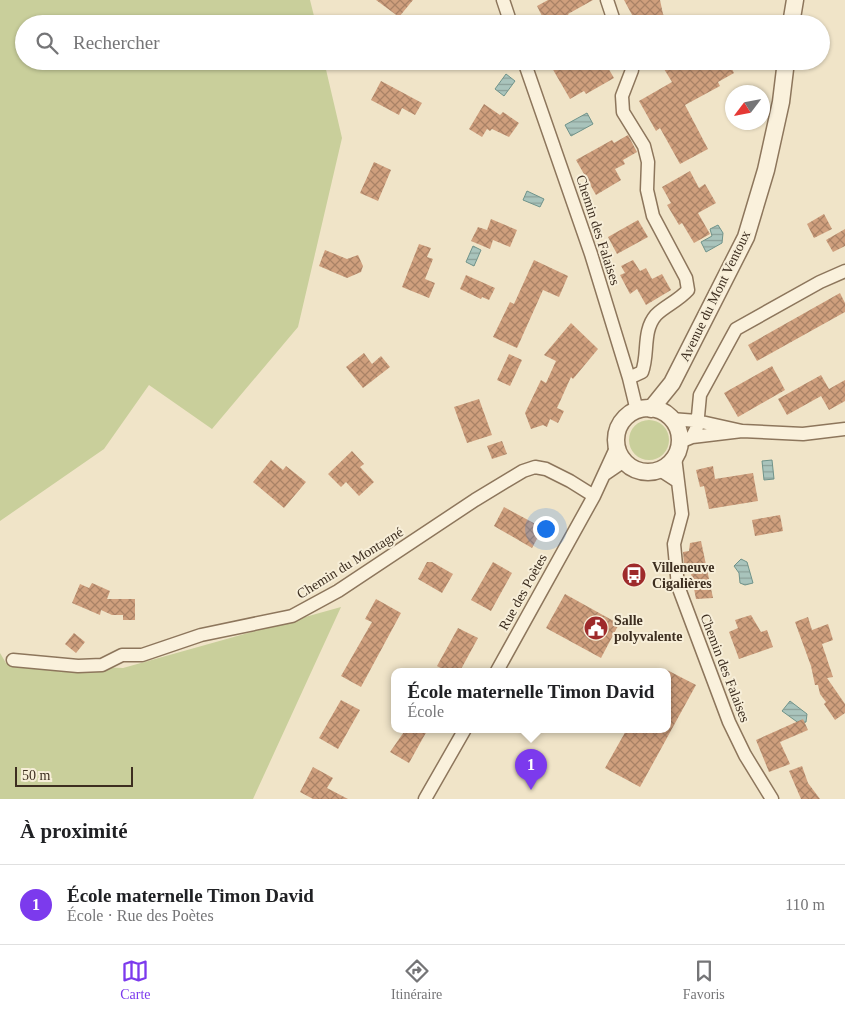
<!DOCTYPE html>
<html lang="fr">
<head>
<meta charset="utf-8">
<style>
  :root { --surface:#fff; --page:#f2f2f2; --text:#202124; --muted:#757577; --line:#e0e0e0; --accent:#7c3aed }
  body { margin:0; font-family:"Times New Roman",serif; background:var(--page); color:var(--text) }
  .compass { position:absolute; left:725px; top:85px; width:45px; height:45px; border-radius:50%; background:var(--surface); box-shadow:0 1px 4px #0004; rotate:238deg }
  .scale { position:absolute; left:15px; bottom:12px; width:118px; box-sizing:border-box; padding-left:5px; border:2px solid #3d2e20; border-top:0; font-size:14px; line-height:18px; white-space:nowrap; color:#3d2e20; -webkit-text-stroke:4px #f7eed8; paint-order:stroke }
  .you { position:absolute; left:545px; top:528px; width:18px; height:18px; margin:-12px; border:4px solid #fff; border-radius:50%; background:#1a73e8; box-shadow:0 0 0 8px #1a73e833 }
  .badge { display:grid; place-items:center; width:32px; height:32px; border-radius:50%; background:var(--accent); color:#fff; font-size:16px; font-weight:700 }
  .pin { position:absolute; translate:-50% -41px; filter:drop-shadow(0 1px 2px #0008) }
  .pin::after { content:''; position:absolute; top:26px; width:18px; height:15px; background:inherit; clip-path:polygon(0 0,100% 0,50% 100%) }
  .popup { position:absolute; left:391px; top:668px; width:280px; height:65px; box-sizing:border-box; display:grid; place-content:center; border-radius:10px; background:var(--surface); filter:drop-shadow(0 1px 4px #0005); font-size:16px; white-space:nowrap; color:var(--muted) }
  .popup b { font-size:19px; color:var(--text) }
  .popup::after { content:''; position:absolute; left:50%; top:100%; margin-left:-10px; border:10px solid transparent; border-top-color:var(--surface) }
  .list { margin:0; padding:0; list-style:none }
  h2 { display:flex; justify-content:space-between; align-items:center; height:65px; margin:0; padding:0 20px; font-size:21px }
  h2 small { font-size:16px; font-weight:400; color:var(--muted) }
  .list li { display:grid; grid-template-columns:32px 1fr auto; gap:15px; align-items:center; box-sizing:border-box; height:80px; padding:0 20px; border-top:1px solid var(--line) }
  .list b { display:block; font-size:19px; white-space:nowrap }
  .list p { margin:0; font-size:16px; white-space:nowrap; color:var(--muted) }
  .list em { font-size:16px; font-style:normal; color:var(--muted) }
  .icon { flex:none; width:28px; height:28px; fill:none; stroke:currentColor; stroke-width:2; stroke-linecap:round; stroke-linejoin:round }
  .map { position:relative; flex:none; width:845px; height:799px; overflow:hidden }
  .search { position:absolute; background:var(--surface); box-shadow:0 1px 4px #0004; left:15px; right:15px; top:15px; height:55px; display:flex; align-items:center; gap:12px; box-sizing:border-box; padding:0 18px; border-radius:28px; color:var(--muted); font-size:19px }
  .sheet { height:145px; background:var(--surface) }
  nav { display:flex; justify-content:space-around; align-items:center; box-sizing:border-box; height:70px; border-top:1px solid var(--line); background:var(--surface); font-size:14px; color:var(--muted) }
  nav a { display:grid; justify-items:center; gap:2px }
  nav .on { color:var(--accent) }
  .map>svg:first-child { display:block }
</style>
</head>
<body>
<div class="map">
<svg width="845" height="799" viewBox="0 0 845 799">
  <defs>
    <pattern id="water-rules" width="6" height="5" patternUnits="userSpaceOnUse" patternTransform="scale(1.25)"><rect width="6" height="5" fill="#a9c4bc"/><path d="M0 2.5h6" fill="none" stroke="#8ba098"/></pattern>
    <pattern id="building-cross-hatch" width="8" height="8" patternUnits="userSpaceOnUse" patternTransform="scale(1.25)"><rect width="8" height="8" fill="#cf9f7d"/><path d="M0 0l8 8M0 8l8-8" fill="none" stroke="#a98266"/></pattern>
  </defs>
  <rect width="100%" height="100%" fill="#f0e4c8"/>
  <path fill="#c9cf9b" d="M0,0H310L316,24H24V61H324L342,138L298,327L212,429L149,385L104,449L0,521Z
    M629 440a20 20 0 1 1 40 0a20 20 0 1 1-40 0Z
    M341,607L253,799H0V653L6,663L123,668Z"/>
  <path fill="url(#water-rules)" stroke="#6f938a" d="M506,74L515,81L504,96L495,89Z
    M587,113L593,124L571,136L565,125Z
    M527,191L544,199L540,207L523,200Z
    M718,225L723,233L722,243L706,252L701,242L712,236L710,229Z
    M473,246L481,250L474,266L466,262Z
    M772,460L774,479L764,480L762,461Z
    M741,559L747,562L753,583L745,585L740,583L739,573L734,566Z
    M790,701L807,714L806,722L800,724L782,711Z"/>
  <path fill="url(#building-cross-hatch)" d="M376,0H413L399,17Z
    M548,0H593L568,14L574,24H546L537,6Z
    M624,0H660L663,14L669,24H637Z
    M548,61H604L614,78L586,94L584,91L570,99Z
    M677,61H728L734,73L718,82L720,86L685,105L708,149L680,164L660,128L656,131L639,101L672,82L664,69Z
    M381,81L422,103L415,115L402,108L399,115L371,100Z
    M484,104L500,115L503,112L519,123L509,137L492,129L490,131L487,129L482,137L469,129Z
    M628,135L637,152L623,160L625,164L615,169L621,180L596,195L576,160L612,140L614,143Z
    M374,162L391,170L378,201L360,193Z
    M690,171L699,188L705,184L716,203L698,213L710,234L694,243L682,223L679,225L667,205L671,203L662,187Z
    M824,214L832,229L814,238L807,224Z
    M491,219L517,230L510,247L493,240L490,249L471,241L478,227L487,230Z
    M638,220L648,237L617,254L608,237Z
    M845,229V246L833,252L826,240Z
    M419,244L431,248L427,257L433,259L425,279L435,283L429,298L402,287Z
    M325,250L347,259L358,255L363,266L361,272L347,278L319,266Z
    M534,260L568,276L559,297L543,290L517,348L493,337L510,302L514,304Z
    M633,260L640,271L646,268L652,279L662,274L671,290L646,305L637,289L630,294L620,275L625,273L621,266Z
    M466,275L495,288L489,300L482,297L481,299L460,289Z
    M840,293L845,303V312L757,361L748,345Z
    M571,323L598,349L573,379L571,377L557,408L564,411L558,423L550,419L547,427L543,425L531,429L525,413L541,380L546,383L556,361L544,355Z
    M364,353L372,364L381,356L390,367L363,388L346,367Z
    M509,354L522,360L510,386L497,380Z
    M772,366L785,390L738,417L724,393Z
    M821,375L829,389L845,380V401L829,410L821,396L787,415L778,399Z
    M479,399L492,435L467,443L454,407Z
    M502,441L507,454L492,459L487,446Z
    M352,451L364,464L360,467L374,482L359,496L346,482L341,487L328,474Z
    M271,460L283,470L286,466L306,482L284,508L253,482Z
    M713,466L715,479L753,473L758,501L709,509L704,486L700,487L696,470Z
    M504,507L543,528L532,548L494,526Z
    M780,515L783,531L755,536L752,520Z
    M701,541L713,598L696,599L689,563L684,564L683,552L689,551L690,543Z
    M427,562H432L453,574L442,593L418,579Z
    M493,562L512,573L491,611L471,600Z
    M92,583L110,591L107,599H135V620H123V615H112L101,610L100,615L72,603L80,584L89,588Z
    M565,594L619,624L601,658L546,628Z
    M376,599L401,613L361,687L341,676L372,622L365,619Z
    M751,615L761,632L767,630L773,647L739,659L729,632L738,628L735,620Z
    M808,617L812,630L828,624L833,640L822,644L833,677L827,678L845,704V713L835,720L824,704L826,702L820,694L818,685H815L811,666L795,622Z
    M458,628L478,638L460,671H446L437,666Z
    M74,633L85,642L76,653L65,644Z
    M667,670L696,685L640,787L605,768L627,729H667Z
    M341,700L360,710L338,749L319,738Z
    M803,719L808,730L780,742L790,764L769,772L756,740Z
    M406,729H428L409,763L390,752Z
    M802,766L808,783L820,799H801L789,771Z
    M313,767L333,778L327,788L348,799H313L300,792Z"/>
  <g fill="none" stroke-linecap="round" stroke-linejoin="round">
    <defs>
      <path id="minor" d="M503,0L511,24
        M607,0L615,24
        M524,61L591,254L629,378L637,411
        M629,378L642,372C649,354 642,331 656,315C665,306 678,301 688,290L686,278L653,216L647,190L648,162L644,146L623,112L622,96L632,70L631,61
        M671,419L697,421L742,431L692,437L680,442
        M742,431L803,434L845,429
        M692,437L697,427L700,395L736,329L820,282L845,271
        M675,457L682,514L674,544L678,586L729,722L745,755L772,799
        M660,470L677,481
        M605,474L624,461
        M13,660L78,666L102,665L122,655H142L201,635L292,616L338,591L475,500L523,471L535,467L546,469L570,481L594,496
        M497,671L594,496L617,446
        M425,799L465,729"/>
      <path id="tertiary" d="M791,24L795,0
        M616 440a32 32 0 1 1 64 0a32 32 0 1 1-64 0Z
        M651,409L672,383L746,237L766,170L781,102L786,61"/>
    </defs>
    <use href="#minor" stroke="#8d765c" stroke-width="15"/>
    <use href="#tertiary" stroke="#8d765c" stroke-width="19"/>
    <use href="#minor" stroke="#faf1dc" stroke-width="12"/>
    <use href="#tertiary" stroke="#faf1dc" stroke-width="16"/>
  </g>
  <defs>
    <symbol id="bus-disc" viewBox="-11 -11 22 22"><circle r="9.5" fill="#9e2a2b" stroke="#f7eed8"/><path d="M-5-6H5V4H4V6H2V4H-2V6H-4V4H-5ZM-3.5-4V0h7V-4ZM-3.5 1.2v1.5H-2V1.2ZM2 1.2v1.5H3.5V1.2Z" fill="#fff"/></symbol>
    <symbol id="civic-disc" viewBox="-11 -11 22 22"><circle r="9.5" fill="#9e2a2b" stroke="#f7eed8"/><path d="M-.6-6.5H3V-4.5H.6V-3L4-1V1h2V6H-6V1h2V-1L-.6-3ZM-1.2 2.5V6h2.4V2.5Z" fill="#fff"/></symbol>
  </defs>
  <g fill-rule="evenodd">
    <use href="#bus-disc" x="620" y="561" width="28" height="28"/>
    <use href="#civic-disc" x="582" y="614" width="28" height="28"/>
  </g>
  <g text-anchor="middle" dominant-baseline="central" stroke-width="4" stroke-linejoin="round" paint-order="stroke">
    <g font-size="14" fill="#3d2e20" stroke="#f7eed8">
      <text transform="translate(598 230) rotate(72)">Chemin des Falaises</text>
      <text transform="translate(715 296) rotate(-64)">Avenue du Mont Ventoux</text>
      <text transform="translate(350 563) rotate(-32)">Chemin du Montagné</text>
      <text transform="translate(523 592) rotate(-61)">Rue des Poètes</text>
      <text transform="translate(725 668) rotate(69)">Chemin des Falaises</text>
    </g>
    <g font-size="14" font-weight="bold" fill="#3d2e20" stroke="#f7eed8" text-anchor="start">
      <text x="652" y="567">Villeneuve<tspan x="652" dy="16">Cigalières</tspan></text>
      <text x="614" y="620">Salle<tspan x="614" dy="16">polyvalente</tspan></text>
    </g>
  </g>
</svg>
<svg class="compass" viewBox="-18 -18 36 36"><path d="M0-13l5 13h-10z" fill="#e53935"/><path d="M0 13l5-13h-10z" fill="#757577"/></svg>
<div class="scale">50 m</div>
<div class="you"></div>
<div class="pin badge" style="left:531px;top:790px">1</div>
<div class="popup"><b>École maternelle Timon David</b>École</div>
<div class="search"><svg class="icon" aria-label="search" viewBox="0 0 24 24"><circle cx="10" cy="10" r="6"/><path d="M15 15l6 6"/></svg>Rechercher</div>
</div>
<section class="sheet">
<h2>À proximité<small></small></h2>
<ul class="list">
<li><span class="badge">1</span><div><b>École maternelle Timon David</b><p>École · Rue des Poètes</p></div><em>110 m</em></li>
</ul>
</section>
<nav>
<a class="on"><svg class="icon" aria-label="map" viewBox="0 0 24 24"><path d="M3 6l6-2 6 2 6-2v14l-6 2-6-2-6 2zM9 4v14M15 6v14"/></svg>Carte</a>
<a><svg class="icon" aria-label="directions" viewBox="0 0 24 24"><path d="M12 3l9 9-9 9-9-9zM9 14v-3h6M13 9l2 2-2 2"/></svg>Itinéraire</a>
<a><svg class="icon" aria-label="saved" viewBox="0 0 24 24"><path d="M7 4h10v16l-5-4-5 4z"/></svg>Favoris</a>
</nav>
</body>
</html>
